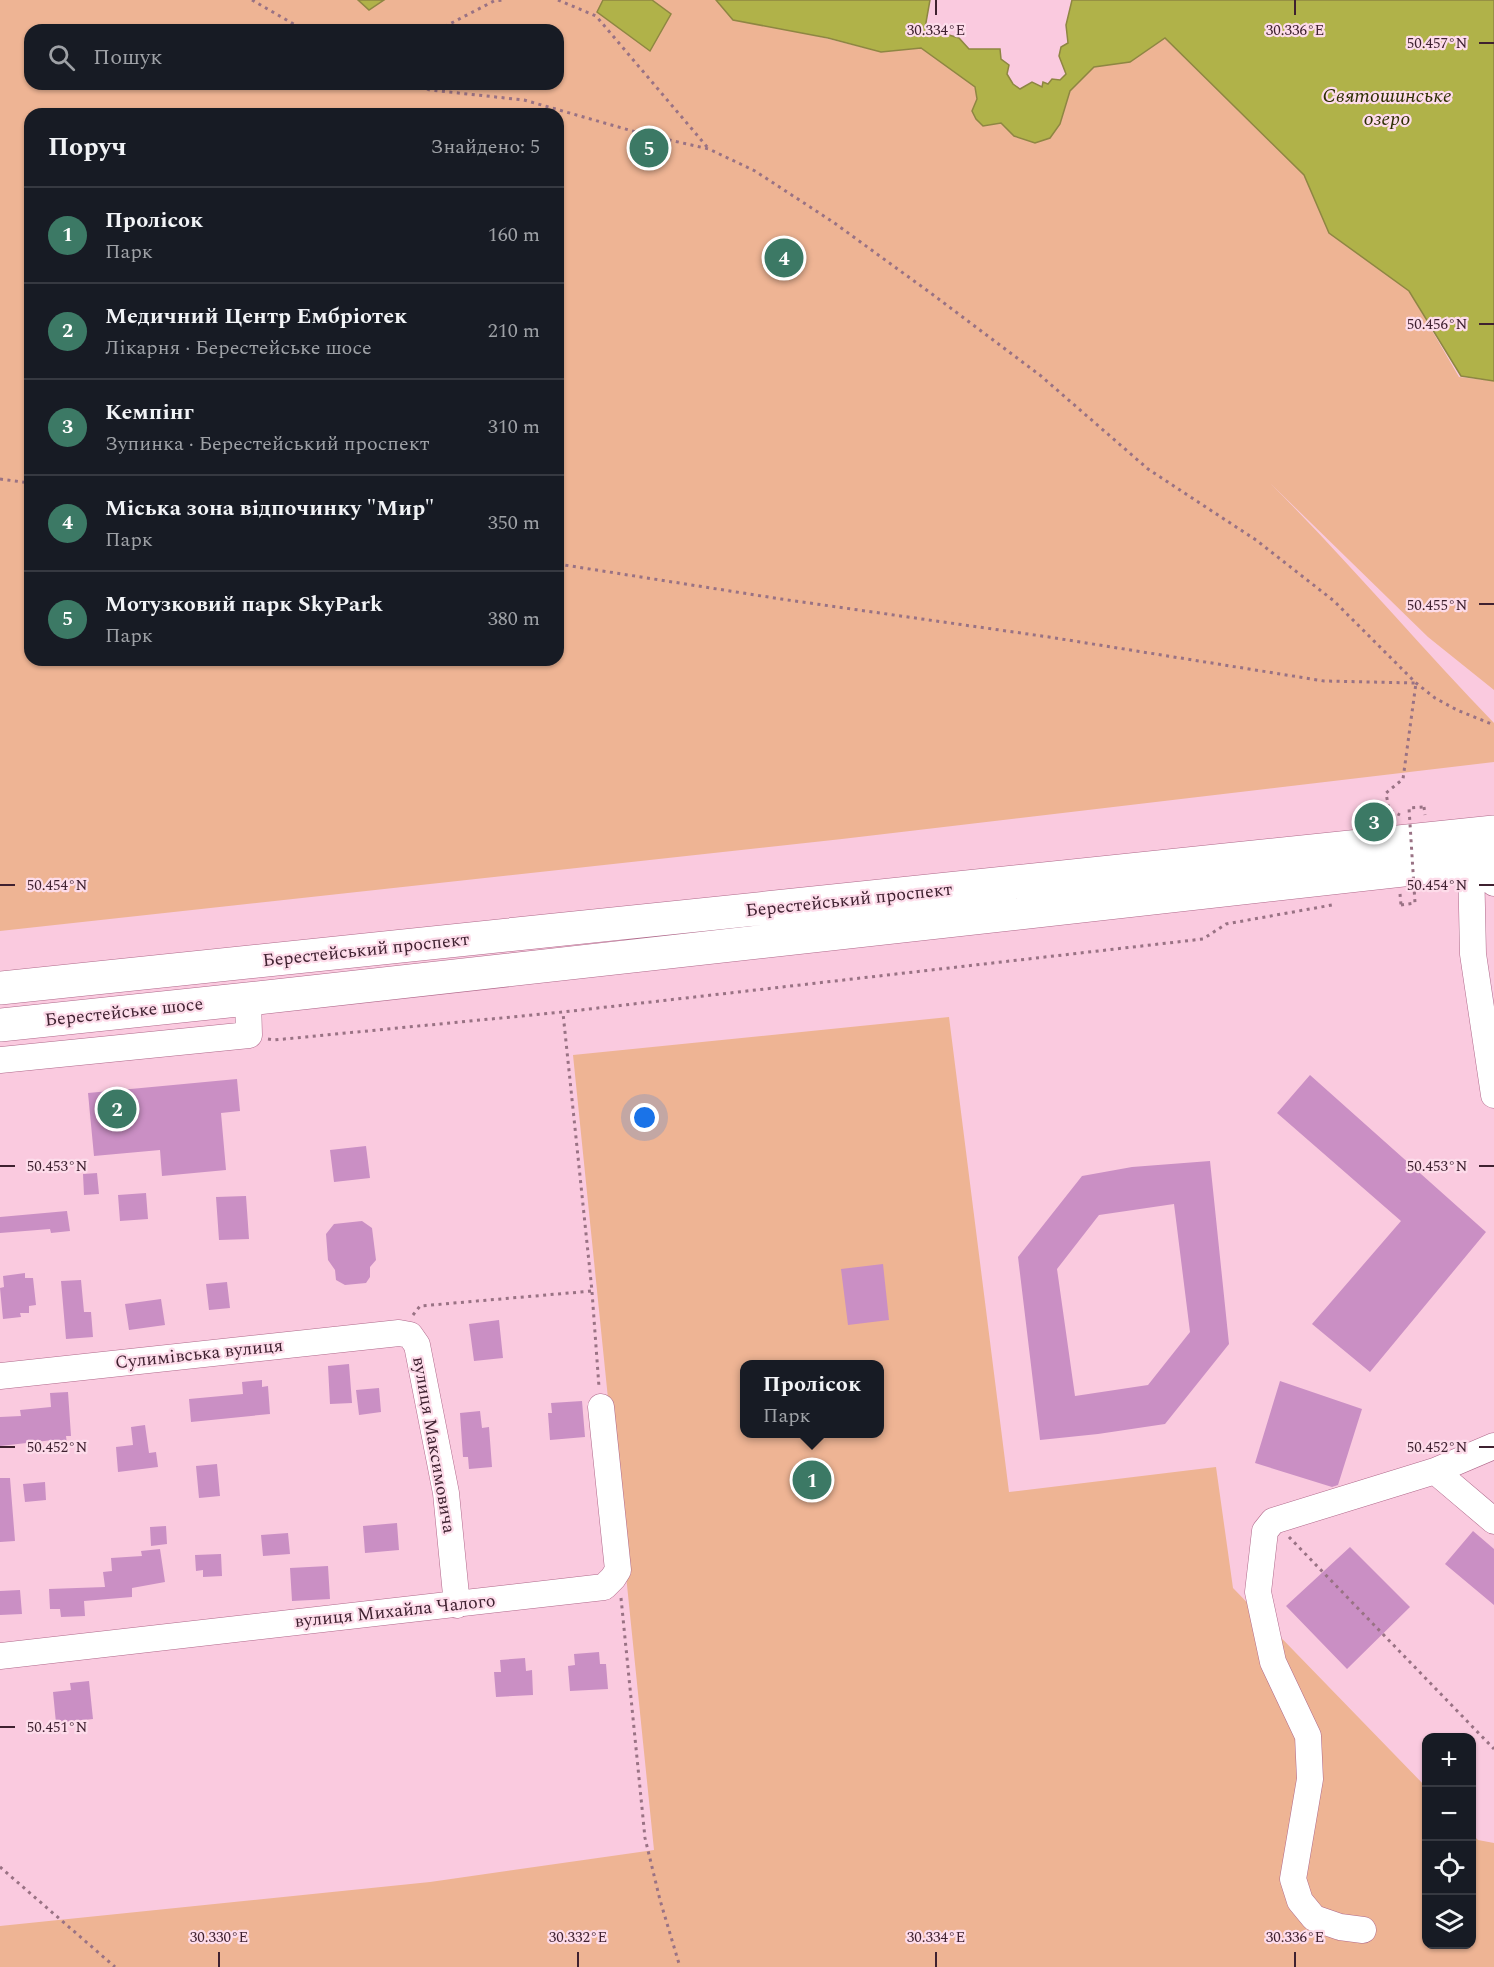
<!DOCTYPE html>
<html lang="uk">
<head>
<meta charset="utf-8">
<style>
  :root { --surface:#171b24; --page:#20242c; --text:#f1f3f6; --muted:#9ea1a6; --line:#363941; --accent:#3c7965 }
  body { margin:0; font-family:Spectral,serif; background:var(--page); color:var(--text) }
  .controls { position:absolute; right:18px; bottom:18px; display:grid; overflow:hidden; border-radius:12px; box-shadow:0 2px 4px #0004 }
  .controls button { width:54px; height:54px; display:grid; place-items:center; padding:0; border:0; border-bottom:2px solid var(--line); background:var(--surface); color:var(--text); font:30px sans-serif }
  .you { position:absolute; left:645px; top:1118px; width:21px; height:21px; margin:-15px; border:4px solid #fff; border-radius:50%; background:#1a73e8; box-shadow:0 0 0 9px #1a73e833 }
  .badge { display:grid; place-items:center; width:39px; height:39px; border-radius:50%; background:var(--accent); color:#fff; font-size:20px; font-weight:700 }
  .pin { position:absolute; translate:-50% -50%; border:3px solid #fff; box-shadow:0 2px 6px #0006 }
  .popup { position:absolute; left:740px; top:1360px; width:144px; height:78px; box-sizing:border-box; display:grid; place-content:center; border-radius:12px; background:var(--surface); filter:drop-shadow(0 2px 4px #0005); font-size:20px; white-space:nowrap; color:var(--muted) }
  .popup b { font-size:22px; color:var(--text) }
  .popup::after { content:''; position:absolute; left:50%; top:100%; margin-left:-12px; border:12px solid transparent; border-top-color:var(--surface) }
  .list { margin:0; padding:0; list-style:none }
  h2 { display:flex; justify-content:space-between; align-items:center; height:78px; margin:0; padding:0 24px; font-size:26px }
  h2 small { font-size:20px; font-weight:400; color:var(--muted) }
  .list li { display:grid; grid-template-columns:39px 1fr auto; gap:18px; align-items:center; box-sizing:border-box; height:96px; padding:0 24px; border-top:2px solid var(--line) }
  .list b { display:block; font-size:22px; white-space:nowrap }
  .list p { margin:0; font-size:20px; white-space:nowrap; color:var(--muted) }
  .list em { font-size:20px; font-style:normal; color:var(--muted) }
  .icon { flex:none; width:33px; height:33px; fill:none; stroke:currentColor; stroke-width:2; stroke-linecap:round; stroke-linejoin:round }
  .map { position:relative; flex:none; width:1494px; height:1967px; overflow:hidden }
  .search { position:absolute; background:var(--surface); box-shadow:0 2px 4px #0004; left:24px; top:24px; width:540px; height:66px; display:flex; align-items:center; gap:15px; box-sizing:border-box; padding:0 21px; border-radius:18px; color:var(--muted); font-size:22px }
  .panel { position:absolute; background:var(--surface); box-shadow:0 2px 4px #0004; left:24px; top:108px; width:540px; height:558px; border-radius:18px }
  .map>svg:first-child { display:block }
</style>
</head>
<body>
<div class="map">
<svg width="1494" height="1967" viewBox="0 0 1494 1967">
  <rect width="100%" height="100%" fill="#facadf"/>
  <path fill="#eeb494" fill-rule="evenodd" d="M0,0H358L369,10L384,0H716L728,14L881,52L921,48L949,66L975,87L977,99L1014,136L1060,124L1070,91L1094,66L1130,62L1165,38L1304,175L1329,233L1409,291L1459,377L1494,381V690L1428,637L1269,482C1347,560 1418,644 1494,723V762L842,839L0,931ZM30,30H558V84H30ZM30,114H558V660H30Z
    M949,1017L1009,1492L1216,1467L1233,1588L1426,1787V1944H1472V1834L1478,1840L1494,1843V1967H0V1926L430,1882L654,1850L573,1055ZM744,1364H880V1434H744Z"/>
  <path fill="#b0b249" stroke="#8e8642" stroke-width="1.5" d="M358,0H384L369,10Z
    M603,0H652L671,14L650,51L597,12Z
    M716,0H930L925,28L959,38L969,49H1000L1001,59L1009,65L1007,74L1013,84L1020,89L1032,82L1042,87L1043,82L1048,84L1052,79L1060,80L1066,74L1059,56L1061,47L1068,43L1066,25L1072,0H1494V381L1461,376L1409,291L1329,233L1304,175L1165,38L1130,62L1094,67L1070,91L1060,124L1050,138L1035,143L1014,136L1001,123L983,126L976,119L972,111L977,99L975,87L921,48L881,52L828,38L733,20Z"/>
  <path fill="#ca8fc4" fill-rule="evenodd" d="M1310,1075L1486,1232L1370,1372L1312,1324L1401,1221L1277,1113Z
    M237,1079L240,1111L221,1113L226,1170L162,1176L160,1150L94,1156L88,1093Z
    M366,1146L370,1178L334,1182L330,1150Z
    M1210,1161L1229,1344L1165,1424L1098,1434L1040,1440L1018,1257L1082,1176L1132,1167ZM1174,1204L1190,1332L1148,1385L1075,1396L1057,1269L1099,1215Z
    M97,1173L99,1194L84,1195L83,1174Z
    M146,1193L148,1219L120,1221L118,1195Z
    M246,1196L249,1239L219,1240L216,1197Z
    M67,1211L70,1231L51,1233L50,1229L0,1233V1217Z
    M362,1221L372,1228L376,1260L370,1267V1277L366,1283L345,1285L336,1280L335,1270L328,1260L326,1234L334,1224Z
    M883,1264L889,1320L848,1325L841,1269Z
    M25,1273V1278H33L36,1305L29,1306V1313H20L21,1317L3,1319L0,1288L4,1287L3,1276Z
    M81,1280L84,1312H91L93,1337L66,1339L61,1281Z
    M227,1282L230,1308L209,1310L206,1284Z
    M161,1299L165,1325L129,1330L125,1304Z
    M499,1320L503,1358L474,1361L469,1324Z
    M349,1364L352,1403L330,1404L328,1366Z
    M262,1380V1387L268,1386L270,1414L191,1422L189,1399L243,1394L242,1382Z
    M1280,1381L1362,1409L1338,1485L1332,1487L1255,1463Z
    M379,1388L381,1412L359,1415L356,1390Z
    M68,1392L71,1436H66L67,1444L53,1445V1440L0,1446V1417L21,1416L20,1410L51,1407L50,1393Z
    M582,1401L585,1437L550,1440L548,1413H552L551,1403Z
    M480,1411L482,1428L489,1427L492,1467L469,1469L468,1457H463L460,1413Z
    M145,1425L149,1453L156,1452L158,1467L118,1472L116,1447L133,1445L131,1427Z
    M217,1464L220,1496L199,1498L196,1466Z
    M0,1478H10L15,1541L0,1542Z
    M45,1482L46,1500L25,1502L23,1484Z
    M397,1523L399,1550L365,1553L363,1526Z
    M166,1526L167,1544L151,1546L150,1527Z
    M1473,1531L1494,1549V1605L1445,1564Z
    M288,1533L290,1554L263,1556L261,1535Z
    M1350,1547L1410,1607L1347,1669L1286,1606Z
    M160,1549L165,1582L132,1588V1597L84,1601L85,1616L61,1617L60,1609H50L49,1589L105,1587L103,1572L112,1571L111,1558L142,1556L141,1551Z
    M221,1554L222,1576L203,1577V1570L196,1571L195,1555Z
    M328,1566L330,1599L292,1601L290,1568Z
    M20,1590L22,1614L0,1615V1591Z
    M599,1652L600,1664H606L608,1689L570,1691L568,1666L575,1665L574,1654Z
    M525,1658L526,1671L532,1670L533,1695L496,1697L494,1672H501L500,1660Z
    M89,1681L93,1719L56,1723L53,1692L71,1690L70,1683Z"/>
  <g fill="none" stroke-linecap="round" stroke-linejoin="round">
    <defs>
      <path id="minor" d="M1471,862L1473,954L1494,1095
        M1471,862L1494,883
        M0,1060L249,1035L248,999
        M0,1376L399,1333L410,1335L417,1345L446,1493L457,1605
        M1435,1471L1494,1521
        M0,1656L604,1587L613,1578L618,1570L601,1407
        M1363,1930L1340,1927L1314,1918L1300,1901L1293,1879L1310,1779L1308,1736L1273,1662L1258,1592L1265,1531L1273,1521L1435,1471L1494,1446"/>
      <path id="highway" d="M0,988L1494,832
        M0,1025L248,999L1494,860"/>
    </defs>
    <use href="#minor" stroke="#af688a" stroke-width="27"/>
    <use href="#highway" stroke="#af688a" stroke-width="34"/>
    <path stroke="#997284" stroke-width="3" stroke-dasharray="3 4.5" stroke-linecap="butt" d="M252,0L304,30
      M558,0L596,16L708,148
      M438,30L494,1L503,0
      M413,84L430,90L524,100L643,134L709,149L755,171L833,222L932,294L1041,376L1148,469L1256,540L1334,601L1416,683L1435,698L1457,710L1494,725
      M0,479L30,483
      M558,564L781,599L1049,637L1324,681L1416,683L1403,779L1386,793L1389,810L1400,815
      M1424,807L1425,815
      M1400,894L1401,905
      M268,1039L274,1040L563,1012L1203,939L1226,924L1332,905
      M592,1292L599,1387
      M413,1315L420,1306L592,1291L563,1013
      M1289,1537L1494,1749
      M621,1598L645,1838L660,1900L680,1967
      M0,1867L115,1967"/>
    <use href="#minor" stroke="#fff" stroke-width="26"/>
    <use href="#highway" stroke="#fff" stroke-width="33"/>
    <path stroke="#997284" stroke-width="3" stroke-dasharray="3 4.5" stroke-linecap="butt" d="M1401,905L1415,903L1409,808L1424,807"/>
  </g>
  <path fill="none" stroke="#3f2130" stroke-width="2" d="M936,0V15M1295,0V15M1479,43H1494M1479,324H1494M1479,604H1494M0,885H15M1479,885H1494M0,1166H15M1479,1166H1494M0,1447H15M1479,1447H1494M0,1727H15M219,1952V1967M578,1952V1967M936,1952V1967M1295,1952V1967"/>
  <g text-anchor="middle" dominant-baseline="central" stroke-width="4.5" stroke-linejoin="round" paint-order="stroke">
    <g font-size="18" fill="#3f2130" stroke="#fddcea">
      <text transform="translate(849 900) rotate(-6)">Берестейський проспект</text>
      <text transform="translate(366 950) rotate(-6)">Берестейський проспект</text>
      <text transform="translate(124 1012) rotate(-6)">Берестейське шосе</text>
      <text transform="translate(199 1354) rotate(-6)">Сулимівська вулиця</text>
      <text transform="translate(434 1445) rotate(80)">вулиця Максимовича</text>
      <text transform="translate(395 1611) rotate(-6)">вулиця Михайла Чалого</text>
    </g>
    <g font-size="20" font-style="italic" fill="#2d2e00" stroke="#fddcea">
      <text x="1387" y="96">Святошинське<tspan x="1387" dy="23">озеро</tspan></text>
    </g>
  </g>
  <g font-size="15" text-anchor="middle" fill="#3f2130" stroke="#fddcea" stroke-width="4.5" stroke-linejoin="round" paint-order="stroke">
    <text x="936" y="35">30.334°E</text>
    <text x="1295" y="35">30.336°E</text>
    <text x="1437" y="48">50.457°N</text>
    <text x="1437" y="329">50.456°N</text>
    <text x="1437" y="610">50.455°N</text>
    <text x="57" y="890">50.454°N</text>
    <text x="1437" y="890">50.454°N</text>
    <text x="57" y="1171">50.453°N</text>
    <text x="1437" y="1171">50.453°N</text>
    <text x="57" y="1452">50.452°N</text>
    <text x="1437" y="1452">50.452°N</text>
    <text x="57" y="1732">50.451°N</text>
    <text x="219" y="1942">30.330°E</text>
    <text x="578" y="1942">30.332°E</text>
    <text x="936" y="1942">30.334°E</text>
    <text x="1295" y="1942">30.336°E</text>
  </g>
</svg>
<div class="controls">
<button>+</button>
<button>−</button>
<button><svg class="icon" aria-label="locate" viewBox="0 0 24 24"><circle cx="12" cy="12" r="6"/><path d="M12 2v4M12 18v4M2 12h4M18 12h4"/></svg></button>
<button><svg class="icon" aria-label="layers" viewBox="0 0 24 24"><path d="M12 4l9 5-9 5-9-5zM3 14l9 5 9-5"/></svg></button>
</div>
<div class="you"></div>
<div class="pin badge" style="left:812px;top:1480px">1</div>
<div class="popup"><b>Пролісок</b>Парк</div>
<div class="pin badge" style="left:117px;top:1109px">2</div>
<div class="pin badge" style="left:1374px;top:822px">3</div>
<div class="pin badge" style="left:784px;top:258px">4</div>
<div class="pin badge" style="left:649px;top:148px">5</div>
<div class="search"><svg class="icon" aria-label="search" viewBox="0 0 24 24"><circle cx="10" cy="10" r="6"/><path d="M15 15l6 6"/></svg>Пошук</div>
<section class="panel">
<h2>Поруч<small>Знайдено: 5</small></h2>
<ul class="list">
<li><span class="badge">1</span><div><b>Пролісок</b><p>Парк</p></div><em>160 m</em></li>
<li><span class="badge">2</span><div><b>Медичний Центр Ембріотек</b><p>Лікарня · Берестейське шосе</p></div><em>210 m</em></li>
<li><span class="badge">3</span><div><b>Кемпінг</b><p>Зупинка · Берестейський проспект</p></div><em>310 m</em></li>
<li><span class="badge">4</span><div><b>Міська зона відпочинку &quot;Мир&quot;</b><p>Парк</p></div><em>350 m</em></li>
<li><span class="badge">5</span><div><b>Мотузковий парк SkyPark</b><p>Парк</p></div><em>380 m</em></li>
</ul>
</section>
</div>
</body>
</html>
